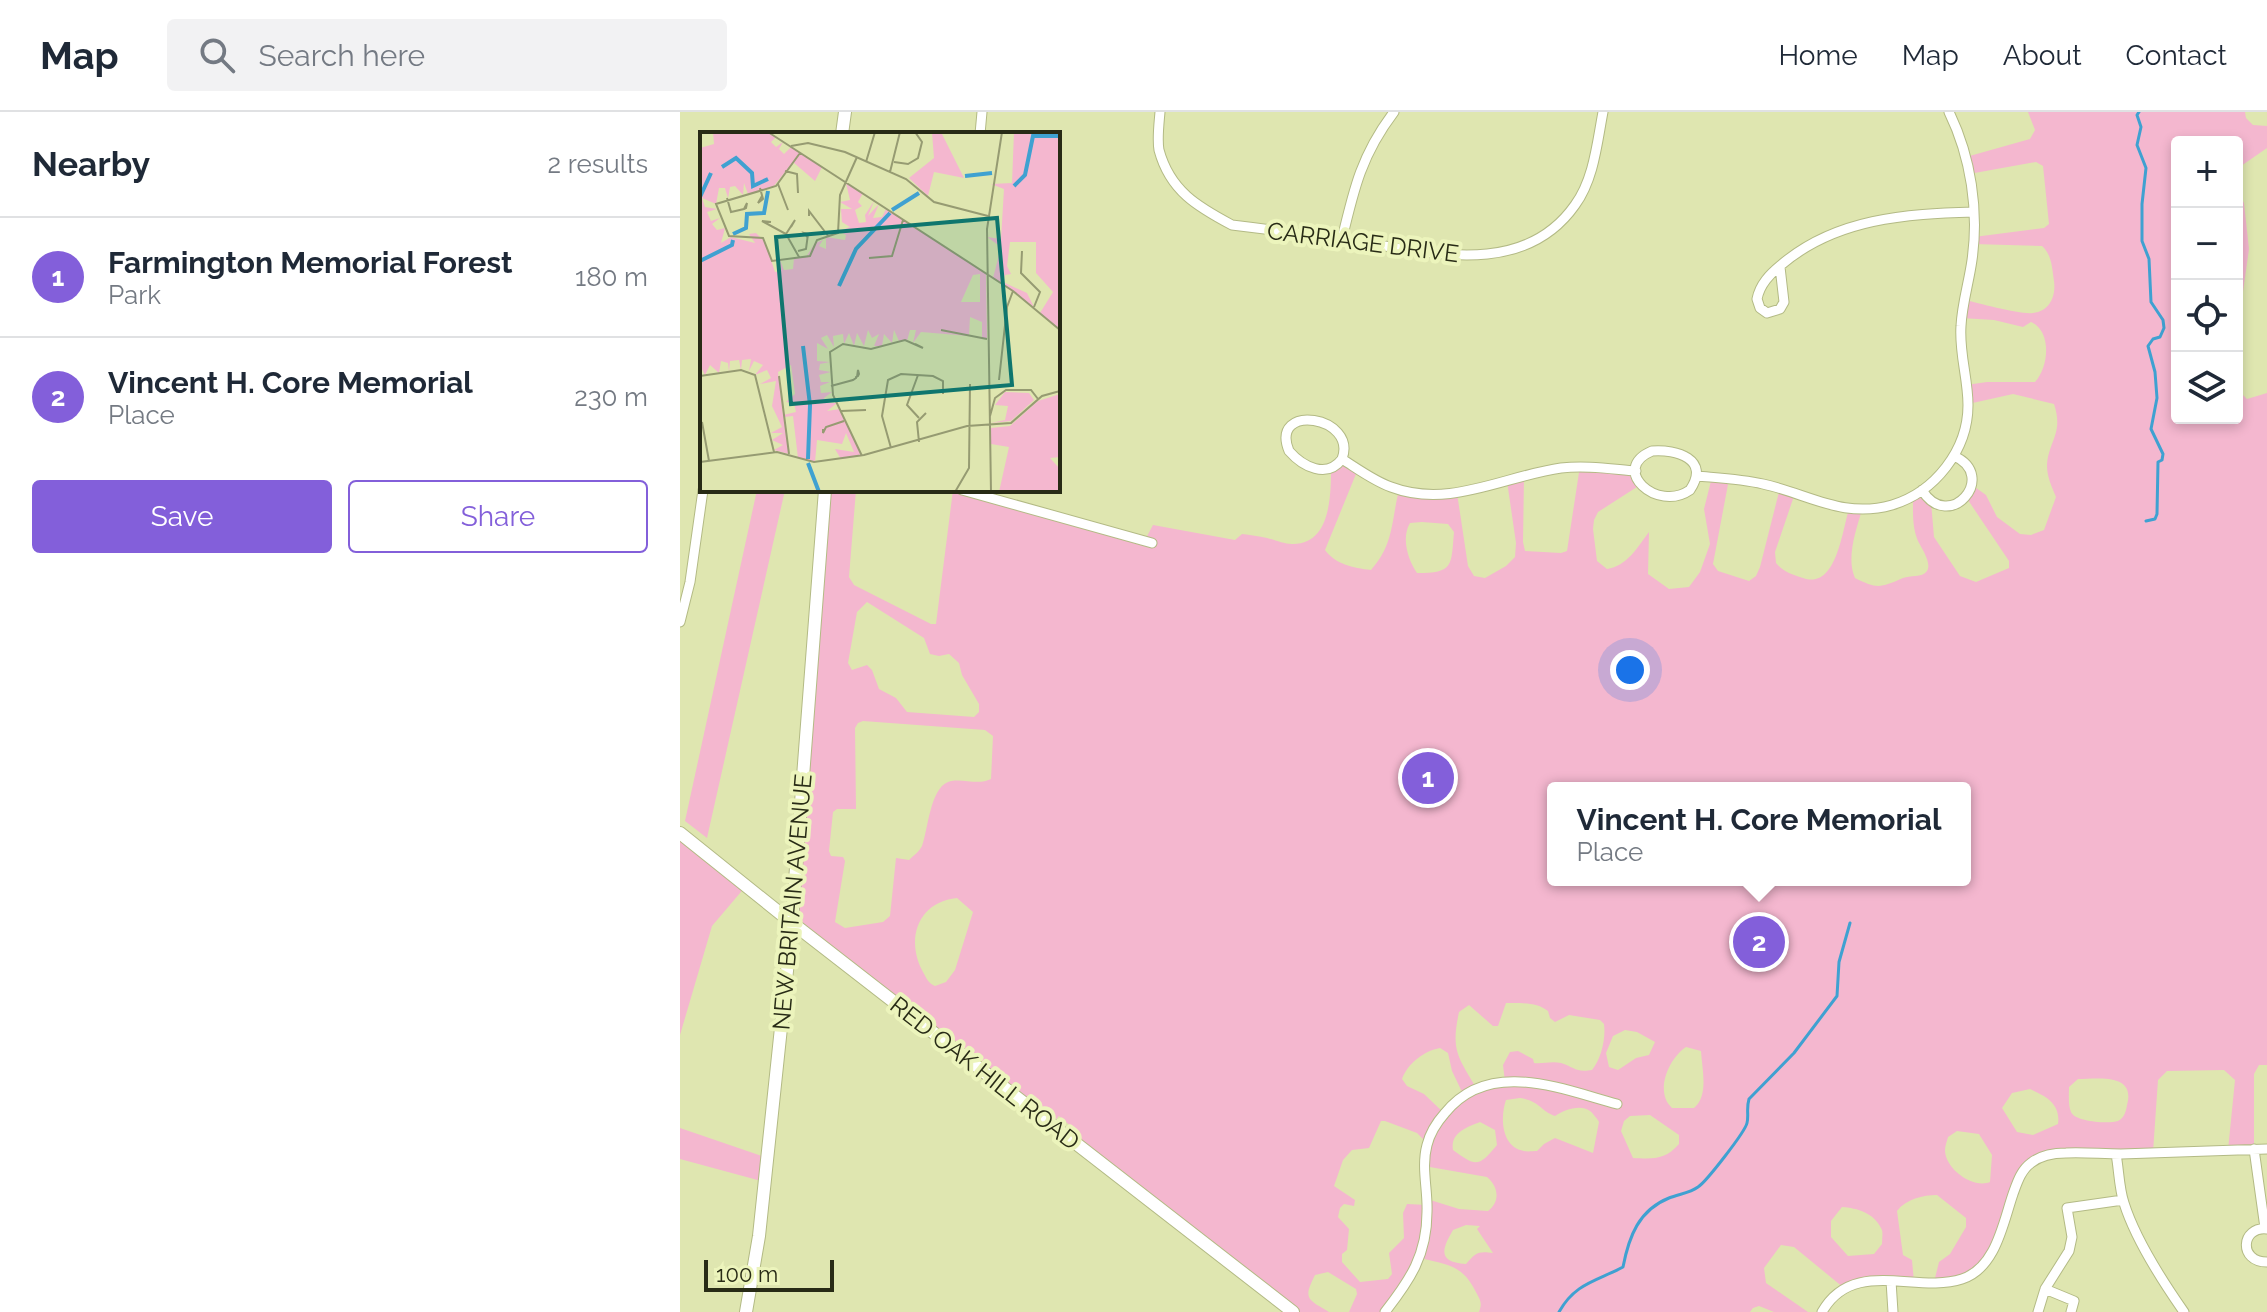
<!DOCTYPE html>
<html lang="en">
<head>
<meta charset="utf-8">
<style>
  :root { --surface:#fff; --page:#f2f2f3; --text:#1f2937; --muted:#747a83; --line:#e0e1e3; --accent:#835fda }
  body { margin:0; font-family:Raleway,sans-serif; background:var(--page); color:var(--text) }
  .controls { position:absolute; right:24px; top:24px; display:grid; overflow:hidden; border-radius:8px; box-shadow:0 4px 12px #0003 }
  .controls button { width:72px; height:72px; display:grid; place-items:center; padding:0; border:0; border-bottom:2px solid var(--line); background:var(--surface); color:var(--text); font:40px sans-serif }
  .scale { position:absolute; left:24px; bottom:20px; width:130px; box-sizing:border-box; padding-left:8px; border:4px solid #282b16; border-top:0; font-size:22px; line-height:28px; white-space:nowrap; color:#282b16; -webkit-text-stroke:6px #ecf4bc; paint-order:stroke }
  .you { position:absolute; left:950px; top:558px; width:28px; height:28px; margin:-20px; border:6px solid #fff; border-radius:50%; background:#1a73e8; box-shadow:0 0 0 12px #1a73e833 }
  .badge { display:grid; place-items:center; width:52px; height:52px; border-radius:50%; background:var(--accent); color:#fff; font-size:26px; font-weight:700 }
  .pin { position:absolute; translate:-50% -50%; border:4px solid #fff; box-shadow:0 2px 8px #0006 }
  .popup { position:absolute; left:867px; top:670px; width:424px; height:104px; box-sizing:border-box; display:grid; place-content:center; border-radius:8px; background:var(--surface); filter:drop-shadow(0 2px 6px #0005); font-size:26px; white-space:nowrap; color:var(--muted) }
  .popup b { font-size:30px; color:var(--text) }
  .popup::after { content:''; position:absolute; left:50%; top:100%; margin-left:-16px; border:16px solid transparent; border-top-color:var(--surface) }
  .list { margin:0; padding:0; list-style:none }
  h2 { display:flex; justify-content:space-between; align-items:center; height:104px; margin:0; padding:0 32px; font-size:34px }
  h2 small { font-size:26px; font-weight:400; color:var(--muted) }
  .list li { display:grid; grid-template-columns:52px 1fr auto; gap:24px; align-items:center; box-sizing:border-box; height:120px; padding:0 32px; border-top:2px solid var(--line) }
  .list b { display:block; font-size:30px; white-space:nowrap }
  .list p { margin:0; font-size:26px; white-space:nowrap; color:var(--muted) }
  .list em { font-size:26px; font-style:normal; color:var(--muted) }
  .actions { display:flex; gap:16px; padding:24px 32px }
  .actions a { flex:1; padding:18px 0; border:2px solid var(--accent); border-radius:8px; text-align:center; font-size:28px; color:var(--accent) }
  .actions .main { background:var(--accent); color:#fff }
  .icon { flex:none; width:44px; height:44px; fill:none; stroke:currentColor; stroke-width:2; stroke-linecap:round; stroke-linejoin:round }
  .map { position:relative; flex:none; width:1587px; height:1200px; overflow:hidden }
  header { display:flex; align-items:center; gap:48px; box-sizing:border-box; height:112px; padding:0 40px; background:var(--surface); border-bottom:2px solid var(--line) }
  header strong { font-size:38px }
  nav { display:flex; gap:44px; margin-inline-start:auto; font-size:28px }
  .search { width:560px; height:72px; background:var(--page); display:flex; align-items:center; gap:20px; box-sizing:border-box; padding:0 28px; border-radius:8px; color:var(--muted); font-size:30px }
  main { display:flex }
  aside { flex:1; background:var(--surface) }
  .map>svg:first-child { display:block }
</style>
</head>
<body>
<header>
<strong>Map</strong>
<div class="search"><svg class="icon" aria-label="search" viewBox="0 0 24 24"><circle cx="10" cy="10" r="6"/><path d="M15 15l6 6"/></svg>Search here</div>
<nav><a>Home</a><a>Map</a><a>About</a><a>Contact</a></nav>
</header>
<main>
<aside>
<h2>Nearby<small>2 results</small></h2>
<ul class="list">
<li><span class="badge">1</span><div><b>Farmington Memorial Forest</b><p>Park</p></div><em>180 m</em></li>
<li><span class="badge">2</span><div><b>Vincent H. Core Memorial</b><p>Place</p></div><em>230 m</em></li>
</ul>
<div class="actions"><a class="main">Save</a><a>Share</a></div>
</aside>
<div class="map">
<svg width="1587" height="1200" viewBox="0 0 1587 1200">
  <rect width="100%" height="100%" fill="#dfe6b0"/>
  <path fill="#f4b7cf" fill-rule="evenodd" d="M1348,0H1565L1566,6L1573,13L1587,14V36L1561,54L1557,64V30H1497V306H1557V77L1564,91L1569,137L1562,187L1560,280L1567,287L1587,281V953H1579L1574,962V1037L1548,1038L1555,968L1544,958L1487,959L1478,968L1473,1040L1385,1041L1348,1053L1301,1157L1254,1170L1259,1150L1270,1142L1286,1115V1106L1257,1083C1243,1083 1226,1087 1217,1099L1223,1143L1232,1148L1234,1170L1164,1176L1114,1135L1101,1133L1084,1156L1086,1171L1128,1200H1094L1079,1194L1073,1196L1070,1200H799C802,1192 801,1189 797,1182C783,1153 769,1153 740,1146L705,1200H669L677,1182L676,1177L648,1160L635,1163C623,1187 627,1187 649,1200H613L388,1026L394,1017L379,1004L371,1013L111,810L145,378H176L169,465L174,473L251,512H256L273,378H282L465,428L473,413L555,428L562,422C570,423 579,424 587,426C595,428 604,432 612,432C650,433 651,385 651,357L662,347L678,357L645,438C655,452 673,456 691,458C714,432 711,410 719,378L777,381L788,454L794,464L805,466L826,454L835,445L836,431L827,369L844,365L843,430L845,439L881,441L887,439L900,354L956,359L960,373L918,400L914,408L913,417L917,449L927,457C947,454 957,436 969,420L968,462L989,477L1009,475L1020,460L1030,432L1024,397L1032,365L1049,367L1033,452L1038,459L1069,469L1076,464L1080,455L1100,376L1115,381L1095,440L1096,451C1104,460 1111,462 1123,466C1156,478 1162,420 1169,397L1182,398C1176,418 1166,446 1175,466C1197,477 1200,476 1223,466C1230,463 1242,466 1247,459C1252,451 1242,437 1238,429C1232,415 1233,400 1233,385L1242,378L1251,390L1254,425L1280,464L1296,470L1329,456V449L1286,385L1292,373L1306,383L1317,405L1340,422L1351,423L1364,418L1376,385C1372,375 1367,365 1367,354C1368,329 1384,322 1374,292L1333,282L1288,292L1286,273L1307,270H1355C1369,255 1372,219 1351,210L1343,215L1314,208L1281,206L1285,188C1298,191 1342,203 1353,201C1370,199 1376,184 1374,169C1372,156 1372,143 1362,134L1293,132L1294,125L1364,116L1369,112L1363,54L1356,50L1289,62L1286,45L1350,27L1355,18ZM742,410L768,412L774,420C771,454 774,461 737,461C728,448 721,426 730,411ZM187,490L244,526L250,542L259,544L269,542L279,551L282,563L299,592V600L294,605L227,600L216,586L199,577L192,558L187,553L172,558L168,551L177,500ZM183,609L305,618L313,624L311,667C297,674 281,665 268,670C250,677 248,718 242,734C239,740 234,743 229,748L216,746L210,804L203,810L165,816L155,810L165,749L163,745L151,744L149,739L153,700L157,697H176L175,616L178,611ZM873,676H1285V768H873ZM277,786L293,800L275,858L266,870L255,874C248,871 247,867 243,860C225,827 238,790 277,786ZM826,891C840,891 857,890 868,899L870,906L875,910L889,903L920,908L924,912C926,927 921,947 912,958C896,961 894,955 881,951C871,949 863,952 854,951L853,947L838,939L830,940L823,953L825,970L797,977C777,944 771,938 779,900L789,893L813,914H818ZM945,918L957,920L975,930L969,943L956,946L938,958L929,955L926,941L933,924ZM1006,935L1021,939C1022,957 1029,984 1014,996H992C974,980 989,946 1006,935ZM760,936L768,941L772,959L784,984L764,1001L744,982L727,974L722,967C728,951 744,939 760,936ZM1398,967C1418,967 1456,961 1447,993C1446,1000 1444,1006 1438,1009C1429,1012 1395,1010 1391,1000C1388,994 1389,982 1389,975ZM1350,977C1366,984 1381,992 1378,1012L1353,1023L1337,1020L1322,996L1332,981ZM840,986C860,989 859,998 875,1004C884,998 900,992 910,999C911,999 919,1009 919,1010L913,1041L875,1026L864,1032L857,1039C853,1039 848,1040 844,1039C821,1035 820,1005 826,988ZM970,1003L999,1023V1032C985,1048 973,1047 953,1046L941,1019L944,1009L950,1004ZM701,1009H705L737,1021L747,1031L744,1054L807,1065C818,1074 821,1089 808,1099L779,1097L747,1087V1093L727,1092L723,1101L724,1126L709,1141L712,1162L708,1167L680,1170L662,1150V1142L667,1138L669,1117L658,1105L660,1096L664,1092L674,1094L675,1088L654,1074L663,1048L672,1038L689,1036ZM800,1010L815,1018L817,1033C799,1055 796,1055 773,1038C770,1021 787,1015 800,1010ZM1277,1019L1299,1022L1312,1043L1310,1070C1293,1077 1265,1057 1265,1038C1265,1034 1267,1029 1268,1025ZM1162,1095C1177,1096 1195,1101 1202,1118C1203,1122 1202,1127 1202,1132L1194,1142L1168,1144L1151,1125V1109ZM786,1113L800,1114L797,1117L813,1141C799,1139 796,1140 786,1152C757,1150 762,1137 773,1118Z
    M77,378H105L27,726L5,709Z
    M0,721L66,774L32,814L0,923Z
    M0,1016L88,1046L85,1070L0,1047Z"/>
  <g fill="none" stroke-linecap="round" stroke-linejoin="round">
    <path stroke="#3fa1d1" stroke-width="3" d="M1459,0L1457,3L1461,15L1457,33L1466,56L1462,92V129L1469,147L1471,190L1483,208L1484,216L1480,225L1473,227L1468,234L1475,260L1477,286L1471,317L1483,342L1482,348L1478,350L1477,402L1475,407L1466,409
      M879,1200C895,1171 917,1169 943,1155C949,1124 959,1098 989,1086C999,1082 1010,1081 1018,1075C1026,1070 1065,1020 1067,1011C1069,1003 1066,997 1069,987L1114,941L1157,884L1159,850L1170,811"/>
    <defs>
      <path id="minor" d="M480,0C479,12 477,27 479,38C490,79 518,95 552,113C593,118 633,123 674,129C749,140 843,167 895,93C914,67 917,31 923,0
        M300,22L302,0
        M662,127C674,76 682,42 714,0
        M1100,155L1104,190L1100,197L1087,201L1080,196L1077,187C1080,172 1090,162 1101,153C1156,106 1226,102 1294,100
        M972,339C996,337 1031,347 1010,378C977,401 929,357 972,339Z
        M662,347C647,367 623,355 609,339C589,290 678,304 662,347C678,357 694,369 711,375C769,397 824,364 881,356C906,353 931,357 956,359
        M1017,364C1039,366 1061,367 1083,372C1129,382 1163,407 1212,393C1255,380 1288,338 1288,293C1288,266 1279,241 1281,214C1282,192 1289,170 1292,148C1299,99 1291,45 1269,0
        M282,378L472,431
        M1242,378C1269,422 1319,364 1274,344
        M0,510L10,470L23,378
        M1574,1037L1585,1116
        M1436,1042C1439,1058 1439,1076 1444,1091C1455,1126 1483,1170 1504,1200
        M1587,1117C1561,1114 1558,1150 1587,1150
        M1211,1169L1213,1200
        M1365,1177L1394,1189L1391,1200
        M705,1200C730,1168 747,1143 747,1100C748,1078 741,1055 747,1033C750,1021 757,1010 765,1001C809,946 881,977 937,992
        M1142,1200C1173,1145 1236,1182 1282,1167C1316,1156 1323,1111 1333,1082C1337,1071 1341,1058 1351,1051C1361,1043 1373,1041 1386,1041C1404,1040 1422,1042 1441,1042C1489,1040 1538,1039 1587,1037
        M1358,1200L1365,1177L1389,1139L1392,1125L1387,1096L1443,1088"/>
      <path id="tertiary" d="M162,22L165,0
        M0,721L111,810L613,1200
        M66,1200L79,1124L111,821L145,378"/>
    </defs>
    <use href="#minor" stroke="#b3ba85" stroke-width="11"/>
    <use href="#tertiary" stroke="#b3ba85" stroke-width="14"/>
    <use href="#minor" stroke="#fff" stroke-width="9"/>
    <use href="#tertiary" stroke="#fff" stroke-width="12"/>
  </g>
  <g text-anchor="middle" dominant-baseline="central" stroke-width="8" stroke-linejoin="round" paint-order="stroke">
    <g font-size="24" fill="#282b16" stroke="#ecf4bc">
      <text transform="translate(683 130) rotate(7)">CARRIAGE DRIVE</text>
      <text transform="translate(112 790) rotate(-85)">NEW BRITAIN AVENUE</text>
      <text transform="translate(305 961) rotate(38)">RED OAK HILL ROAD</text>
    </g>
  </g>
  <g transform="translate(20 20)">
    <rect width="360" height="360" fill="#dfe6b0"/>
    <path d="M13,0H68L76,5L71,10L76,15L83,10L79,17L84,22L91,15L122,35L115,49L93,30L73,55L48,62L44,51L43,63L35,54L30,55L28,66L25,56H19L16,72L2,66L5,75L17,77L7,80L11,89L20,86L12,92L17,98L25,96L21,111L31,105L55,111L49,102L56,101L65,110L75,140L81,139L80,128L84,138L93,137L94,126L106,125L115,111L123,108L119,114L126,117V105L145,108L146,103L139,99L150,95L142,90L141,77H152L140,70L150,68L146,51L163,61L158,70L162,74L155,78L159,91L166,90L165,83L174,69L168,84L179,72L173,86L182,85L186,77L286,141L287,207L282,206V190L270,185L269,204L221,200L213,211L216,198H210L207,209H199L194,198L192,211L184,202L182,214H174L179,202L172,206L168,198L164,214L157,201L154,214L149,201L144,212L143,202L133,204L134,215L127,203L121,206L128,217L117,211V229L130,230L120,232L119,238L131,240L119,243L121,250H130L120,254L121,261L132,260L124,266L125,271H137L127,279L140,277L162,324L141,327L135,317L154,320L146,301L142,312L117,308L115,330L98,326L93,284L84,285L89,322L74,318L83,313L72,308L83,301H71L82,295L72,274L76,249L60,252L71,246L67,238L55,243L63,233L54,229L49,239L51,227L42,228L41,238L39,228L30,229L29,240L28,231L21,229L19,241L10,233L5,243L0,233V16L14,12ZM280,142V170H261L273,143ZM91,233L95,262L86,270L94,271L96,280L83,283L78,240ZM232,0H241L264,46L234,40L228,64L209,46L234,26ZM314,0H360V198L340,181L353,160L336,141V110H310L307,134L311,142L305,143L303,150L327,161L334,175L293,146L301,115L287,105L301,107L304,57L291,52L312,51ZM305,260L329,261L334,268L311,289L291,291L305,288L308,274L295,273ZM360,262V325L350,326L360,337V360H299L309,315L291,312V296L310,294L338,269Z" fill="#f4b7cf" fill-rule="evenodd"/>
    <path fill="none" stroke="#3fa1d1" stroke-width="4" d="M22,35L36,26L52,41L53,54L68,47M265,44L292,41M314,54L325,43L333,4H360M0,65L11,41M192,78L219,61M33,102L46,96L47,82L64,81L68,59M0,129L32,113L33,108M139,154L156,117L190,81M103,214L110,273L108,327M108,331L119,360"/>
    <path fill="none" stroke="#969b72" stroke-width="2" d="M68,0L313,159L360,198M91,14L108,11L145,20L206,47L234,70L288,84M100,21L76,54L16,72L29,104L63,106L72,129L110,124L117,108L138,101L140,63L157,25M166,30L175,0M194,30L208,32L218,26L222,10L215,0M85,39L97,42L98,61M190,40L200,0M78,52L88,78M60,56L63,67L58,71L62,64M27,66L31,80L44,77L46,76L47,71L44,77M109,84V79L129,105M71,90L62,89L86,102L99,125M86,102L95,88L91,95M98,119L106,117L108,102L104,101L108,106M322,119L321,141L340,160L334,175M169,126L192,124L203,88M241,198L287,207M218,243L207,273L219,286M0,244L41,238L55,243L74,320M79,244L89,322M299,248L307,175L313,159M131,254L153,248L156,246V245L158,244L159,242L158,238L157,245M141,279L166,278M290,284L295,266L306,258H331L338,267M2,290L9,329M123,297V301L126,295L144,289M219,310L217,290L226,281M191,316L182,284L188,248L201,242L233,244L243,249V262M162,324L133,263L130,220L143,212L171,217L205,208L223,216L215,212M0,330L77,320L114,330L164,323L267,294L311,291L342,264L360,259M255,360L269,336L270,252M291,360L287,97L302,0"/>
    <path fill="#0f766e" fill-opacity="0.15" stroke="#0f766e" stroke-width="4" d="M297,86L312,253L91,272L76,105Z"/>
    <rect width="360" height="360" fill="none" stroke="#282b16" stroke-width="4"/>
  </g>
</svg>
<div class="controls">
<button>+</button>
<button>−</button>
<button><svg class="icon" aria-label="locate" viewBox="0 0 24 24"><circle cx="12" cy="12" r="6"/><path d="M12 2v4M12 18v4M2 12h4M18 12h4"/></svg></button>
<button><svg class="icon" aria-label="layers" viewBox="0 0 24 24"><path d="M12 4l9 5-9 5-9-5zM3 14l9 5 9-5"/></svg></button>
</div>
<div class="scale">100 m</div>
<div class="you"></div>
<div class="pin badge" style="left:748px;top:666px">1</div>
<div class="pin badge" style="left:1079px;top:830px">2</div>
<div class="popup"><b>Vincent H. Core Memorial</b>Place</div>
</div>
</main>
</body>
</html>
